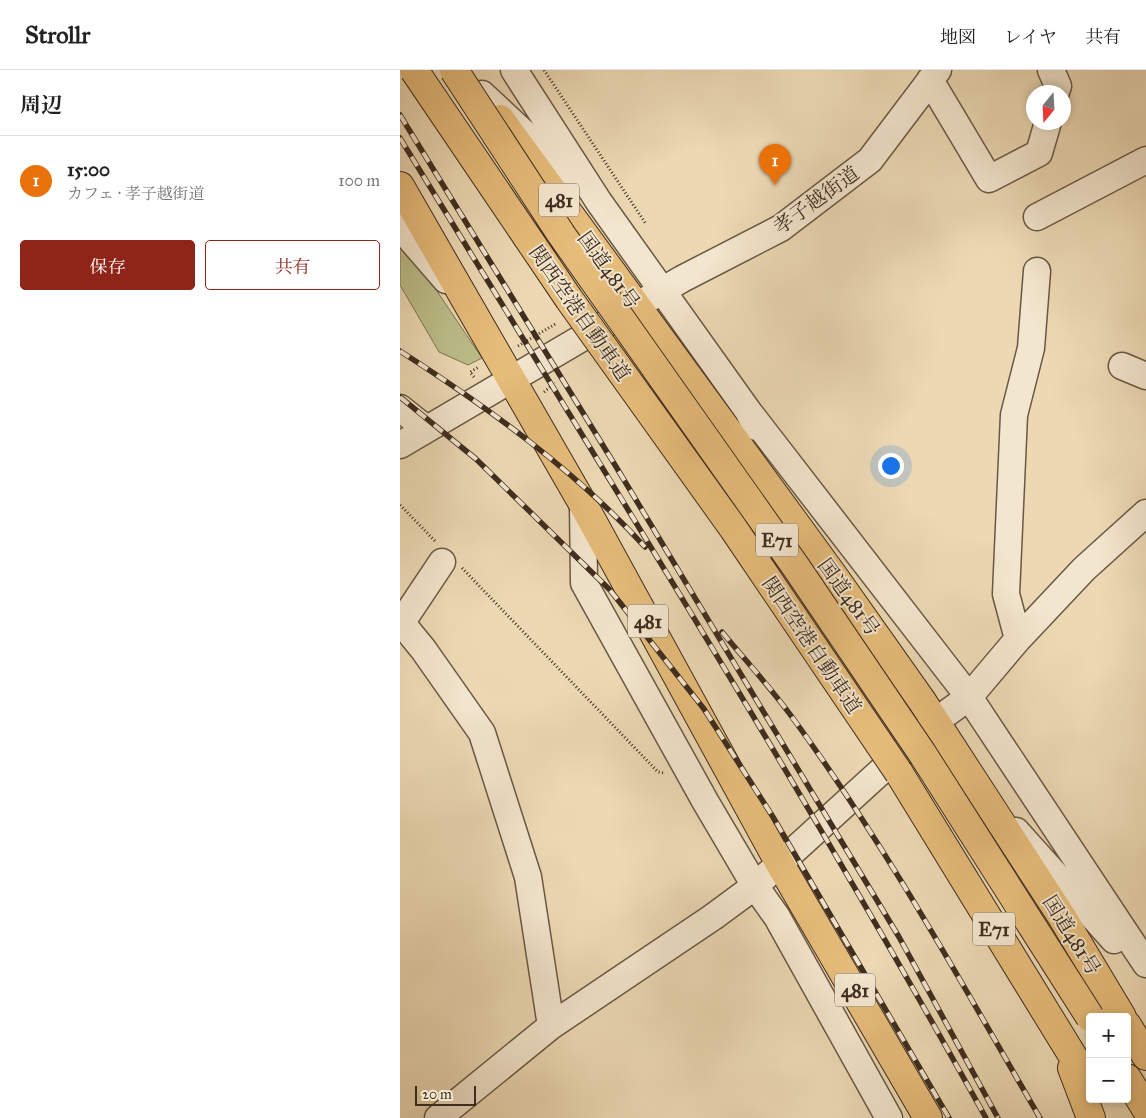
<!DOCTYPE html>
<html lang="ja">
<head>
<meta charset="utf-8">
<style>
  :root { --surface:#fff; --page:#f2f2f2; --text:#222; --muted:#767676; --line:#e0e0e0; --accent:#8f2418 }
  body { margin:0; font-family:"IM FELL Great Primer","Noto Serif JP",serif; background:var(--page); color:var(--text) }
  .controls { position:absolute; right:15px; bottom:15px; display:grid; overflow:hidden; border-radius:5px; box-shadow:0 2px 8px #0003 }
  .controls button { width:45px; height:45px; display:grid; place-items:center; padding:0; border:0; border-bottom:1px solid var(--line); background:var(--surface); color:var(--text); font:25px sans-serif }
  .compass { position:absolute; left:626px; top:15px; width:45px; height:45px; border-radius:50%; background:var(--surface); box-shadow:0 2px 8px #0003; rotate:198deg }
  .scale { position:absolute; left:15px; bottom:12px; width:61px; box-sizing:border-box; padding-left:5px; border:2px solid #3f2d1f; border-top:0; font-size:14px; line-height:18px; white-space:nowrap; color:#3f2d1f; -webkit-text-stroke:4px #f3e6ce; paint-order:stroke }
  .you { position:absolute; left:490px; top:395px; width:18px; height:18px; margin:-12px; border:4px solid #fff; border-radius:50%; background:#1a73e8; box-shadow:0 0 0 8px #1a73e833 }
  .badge { display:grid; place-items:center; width:32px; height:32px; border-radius:50%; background:var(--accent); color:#fff; font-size:16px; font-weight:700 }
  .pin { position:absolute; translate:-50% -41px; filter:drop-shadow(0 1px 2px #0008) }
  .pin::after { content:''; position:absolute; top:26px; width:18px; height:15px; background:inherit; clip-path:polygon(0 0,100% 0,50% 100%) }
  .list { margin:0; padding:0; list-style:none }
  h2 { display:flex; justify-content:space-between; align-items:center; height:65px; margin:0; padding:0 20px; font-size:21px }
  h2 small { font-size:16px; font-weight:400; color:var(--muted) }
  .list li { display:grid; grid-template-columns:32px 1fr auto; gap:15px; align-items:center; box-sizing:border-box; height:90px; padding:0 20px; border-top:1px solid var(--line) }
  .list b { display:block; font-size:19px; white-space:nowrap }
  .list p { margin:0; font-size:16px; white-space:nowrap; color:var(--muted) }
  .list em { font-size:16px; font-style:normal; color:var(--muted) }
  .actions { display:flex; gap:10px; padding:15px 20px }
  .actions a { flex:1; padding:11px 0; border:1px solid var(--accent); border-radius:5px; text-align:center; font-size:18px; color:var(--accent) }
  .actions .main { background:var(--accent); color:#fff }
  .map { position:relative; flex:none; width:746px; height:1048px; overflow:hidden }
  header { display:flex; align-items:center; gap:30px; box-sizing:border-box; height:70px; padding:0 25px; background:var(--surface); border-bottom:1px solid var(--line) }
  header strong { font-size:24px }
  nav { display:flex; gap:28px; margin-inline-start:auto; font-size:18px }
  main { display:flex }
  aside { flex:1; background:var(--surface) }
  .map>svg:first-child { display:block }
</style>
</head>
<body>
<header>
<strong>Strollr</strong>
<nav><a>地図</a><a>レイヤ</a><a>共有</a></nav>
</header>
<main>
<aside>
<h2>周辺<small></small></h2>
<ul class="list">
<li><span class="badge" style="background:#e8710a">1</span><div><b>15:00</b><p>カフェ · 孝子越街道</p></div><em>100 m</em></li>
</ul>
<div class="actions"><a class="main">保存</a><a>共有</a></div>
</aside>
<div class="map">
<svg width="746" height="1048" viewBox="0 0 746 1048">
  <rect width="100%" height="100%" fill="#ecd9b4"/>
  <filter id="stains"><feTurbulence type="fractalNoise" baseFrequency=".004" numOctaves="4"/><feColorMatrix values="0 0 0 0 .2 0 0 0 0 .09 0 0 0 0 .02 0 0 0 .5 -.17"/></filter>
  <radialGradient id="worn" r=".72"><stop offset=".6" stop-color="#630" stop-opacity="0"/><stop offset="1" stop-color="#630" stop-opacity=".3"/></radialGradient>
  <path fill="#bcbe8a" stroke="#7e7654" d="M0,173L20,196L82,288L68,295L39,282L0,215Z"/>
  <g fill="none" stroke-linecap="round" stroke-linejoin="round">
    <defs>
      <path id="minor" d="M114,0L199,132L348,341L356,357
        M651,0L658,16L656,22
        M530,10L589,109L639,83L648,52
        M82,24L169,105
        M637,147L746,90
        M0,157L46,210
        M722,296L746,306
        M0,338L25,358
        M348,341L569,627L746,894
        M0,375L282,209L381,158L470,90L538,0
        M183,434L184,513L305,731L355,816L377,847L489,1048
        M0,551L23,579L82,663L128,807L151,956
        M2,552L42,492
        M618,569L606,524L614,345L631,278L637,201
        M616,761L714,870
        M38,1048L151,956L313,847L355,816L536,651L569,627L618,569L684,499L746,443"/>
      <path id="highway" d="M100,49L433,505L522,631L662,847L722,947
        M0,116L183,434L380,794L528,1048
        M499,703L690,1014
        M727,955L746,986
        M672,998L691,1048
        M727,1008L746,1039"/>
    </defs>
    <use href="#minor" stroke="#6a5844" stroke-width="29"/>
    <use href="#highway" stroke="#3f2d1f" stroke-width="30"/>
    <path stroke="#3f2d1f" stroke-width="3" stroke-dasharray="1 2.5" stroke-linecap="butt" d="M144,0L246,154
      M118,276L157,253
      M74,307L70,302L79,297
      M144,322L155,313
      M0,435L35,471
      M62,498L258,702L264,703"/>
    <use href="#minor" stroke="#f3e6ce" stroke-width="26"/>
    <use href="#highway" stroke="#e6bc7a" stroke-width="28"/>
    <defs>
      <path id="rail" d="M0,45L215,395L499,867L598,1048
        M0,68C199,393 401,715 586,1048
        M0,281C87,337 175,400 245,477
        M0,327L76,389L210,520L304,639L373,747L549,1048
        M322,562C346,591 371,618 392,647C485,774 561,912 640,1048"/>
    </defs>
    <use href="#rail" stroke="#3f2d1f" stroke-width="5.5"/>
    <use href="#rail" stroke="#f3e6ce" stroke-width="4" stroke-dasharray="11" stroke-linecap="butt"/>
    <defs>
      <path id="highway-bridge" d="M14,0L169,229L333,458L499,703
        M54,0L161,164L396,497L522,683L690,947"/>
    </defs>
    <use href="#highway-bridge" stroke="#3f2d1f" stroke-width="30" stroke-linecap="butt"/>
    <use href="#highway-bridge" stroke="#e6bc7a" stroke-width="28"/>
  </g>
  <g text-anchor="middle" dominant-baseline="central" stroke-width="4" stroke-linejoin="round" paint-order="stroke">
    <g fill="#f3e6ce" stroke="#756454" stroke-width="1">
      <rect x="139" y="113.5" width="40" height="33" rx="4"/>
      <rect x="356" y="453.5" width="42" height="33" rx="4"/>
      <rect x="228" y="534.5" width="40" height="33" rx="4"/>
      <rect x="573" y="842.5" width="42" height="33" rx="4"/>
      <rect x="435" y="903.5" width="40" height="33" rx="4"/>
    </g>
    <g font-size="19" font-weight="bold" fill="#3f2d1f">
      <text x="159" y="130">481</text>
      <text x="377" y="470">E71</text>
      <text x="248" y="551">481</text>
      <text x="594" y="859">E71</text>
      <text x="455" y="920">481</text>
    </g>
    <g font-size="20" fill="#3f2d1f" stroke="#f3e6ce">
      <text transform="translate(416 130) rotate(-36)">孝子越街道</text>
      <text transform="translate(209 200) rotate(54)">国道481号</text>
      <text transform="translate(180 243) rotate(55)">関西空港自動車道</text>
      <text transform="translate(449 527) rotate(54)">国道481号</text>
      <text transform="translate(412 575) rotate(56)">関西空港自動車道</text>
      <text transform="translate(672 865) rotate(58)">国道481号</text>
    </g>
  </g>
  <rect width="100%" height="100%" filter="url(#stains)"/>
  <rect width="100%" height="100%" fill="url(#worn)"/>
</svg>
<div class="controls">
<button>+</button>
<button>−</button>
</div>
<svg class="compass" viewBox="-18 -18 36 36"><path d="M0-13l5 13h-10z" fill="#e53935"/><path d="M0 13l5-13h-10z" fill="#767676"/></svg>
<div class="scale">20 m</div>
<div class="you"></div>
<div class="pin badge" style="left:375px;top:115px;background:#e8710a">1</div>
</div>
</main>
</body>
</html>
